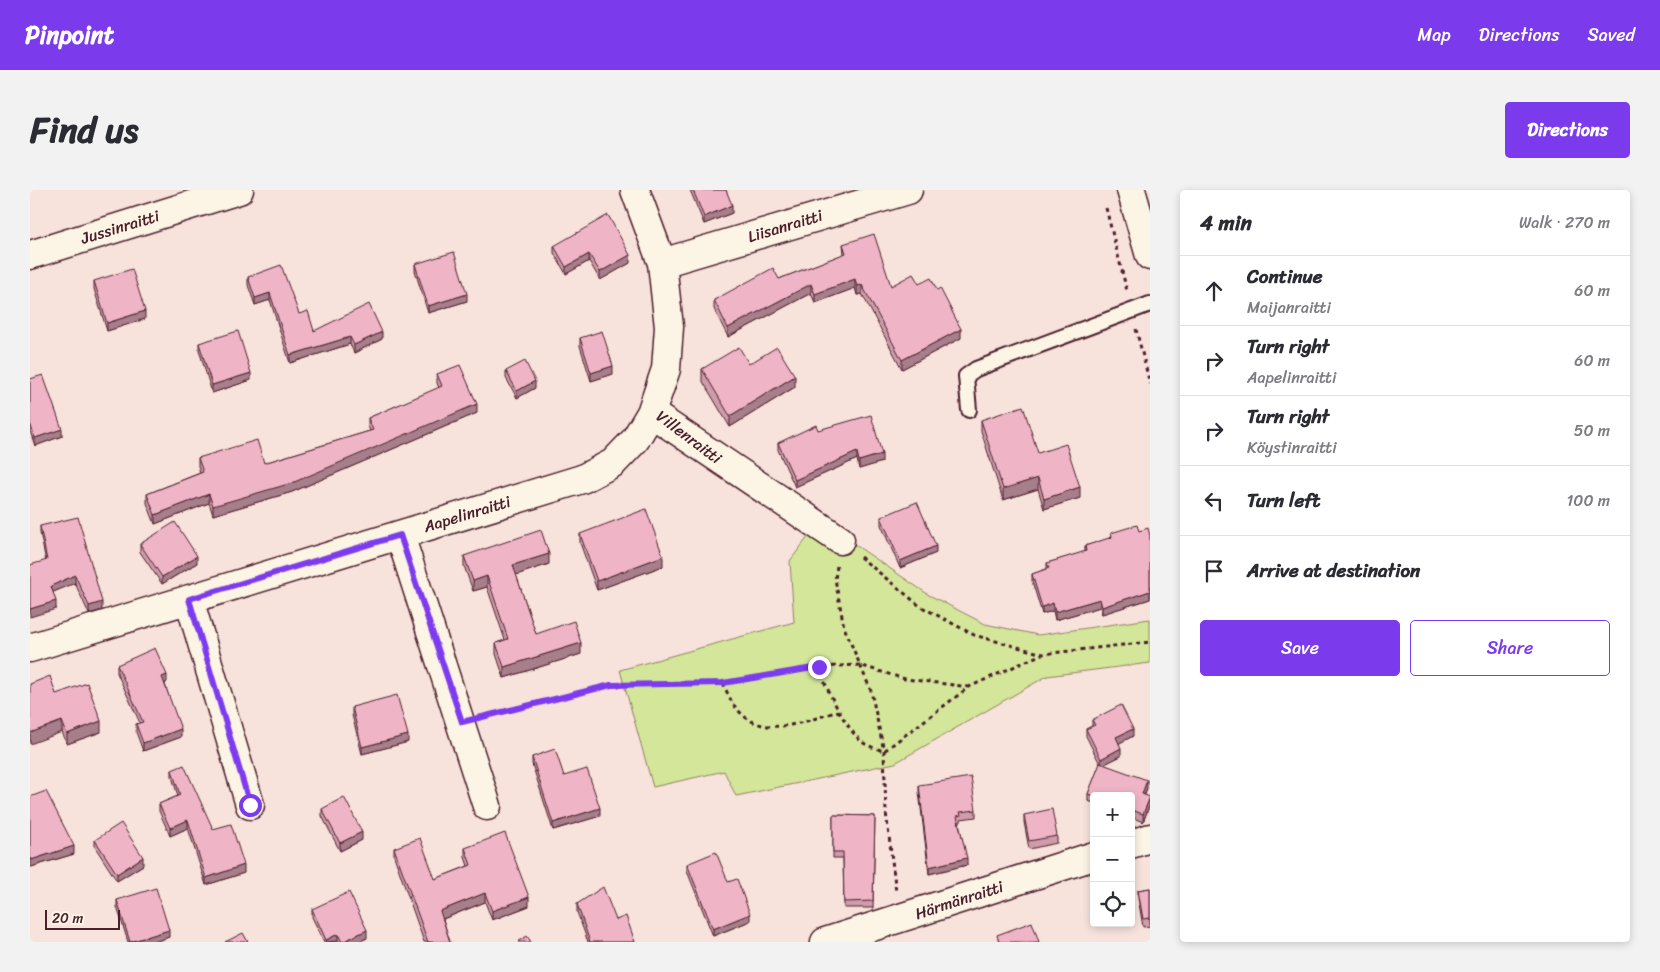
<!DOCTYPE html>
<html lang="en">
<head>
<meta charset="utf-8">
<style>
  :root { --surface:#fff; --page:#f2f2f3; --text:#2b2b33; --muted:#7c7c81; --line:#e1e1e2; --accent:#7c3aed }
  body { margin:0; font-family:Sriracha,sans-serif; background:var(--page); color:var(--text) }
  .controls { position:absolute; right:15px; bottom:15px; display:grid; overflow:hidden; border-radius:5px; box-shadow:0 2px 8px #0003 }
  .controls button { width:45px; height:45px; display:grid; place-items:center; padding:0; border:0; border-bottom:1px solid var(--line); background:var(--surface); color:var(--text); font:25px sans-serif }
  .scale { position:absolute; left:15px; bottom:12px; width:75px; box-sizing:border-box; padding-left:5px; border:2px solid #4a1f2b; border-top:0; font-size:14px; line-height:18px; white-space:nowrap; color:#4a1f2b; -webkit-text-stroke:4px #fcf5e5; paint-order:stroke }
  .stop { position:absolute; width:15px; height:15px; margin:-11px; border:4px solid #7c3aed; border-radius:50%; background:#fff }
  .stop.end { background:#7c3aed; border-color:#fff; box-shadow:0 1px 5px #0008 }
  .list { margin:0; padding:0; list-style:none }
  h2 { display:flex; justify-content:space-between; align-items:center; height:65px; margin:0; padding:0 20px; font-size:21px }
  h2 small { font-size:16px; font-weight:400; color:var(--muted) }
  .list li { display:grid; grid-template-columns:32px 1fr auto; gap:15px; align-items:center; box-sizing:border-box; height:70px; padding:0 20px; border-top:1px solid var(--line) }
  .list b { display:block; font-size:19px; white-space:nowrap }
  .list p { margin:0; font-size:16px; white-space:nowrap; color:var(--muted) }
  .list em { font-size:16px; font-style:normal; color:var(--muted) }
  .actions { display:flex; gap:10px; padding:15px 20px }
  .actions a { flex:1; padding:11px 0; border:1px solid var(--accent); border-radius:5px; text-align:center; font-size:18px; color:var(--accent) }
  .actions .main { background:var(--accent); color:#fff }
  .icon { flex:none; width:28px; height:28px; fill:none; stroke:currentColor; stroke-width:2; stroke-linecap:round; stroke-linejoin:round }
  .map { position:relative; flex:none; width:1120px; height:752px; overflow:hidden; border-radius:5px }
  header { display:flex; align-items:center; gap:30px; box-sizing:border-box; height:70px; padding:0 25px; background:var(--accent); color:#fff }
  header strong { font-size:24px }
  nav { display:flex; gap:28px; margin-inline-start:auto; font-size:18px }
  .intro { display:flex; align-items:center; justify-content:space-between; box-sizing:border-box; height:120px; padding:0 30px }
  h1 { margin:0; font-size:35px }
  .button { padding:12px 22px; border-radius:5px; background:var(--accent); color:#fff; font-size:18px; font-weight:700 }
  main { display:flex; gap:30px; padding:0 30px }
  aside { flex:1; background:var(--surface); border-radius:5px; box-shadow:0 2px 8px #0003 }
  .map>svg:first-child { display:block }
</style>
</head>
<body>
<header>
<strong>Pinpoint</strong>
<nav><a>Map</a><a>Directions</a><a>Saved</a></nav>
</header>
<div class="intro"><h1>Find us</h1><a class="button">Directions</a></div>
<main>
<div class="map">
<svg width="1120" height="752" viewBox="0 0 1120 752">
  <rect width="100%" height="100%" fill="#f8e2dc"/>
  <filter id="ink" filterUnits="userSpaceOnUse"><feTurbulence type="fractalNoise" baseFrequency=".02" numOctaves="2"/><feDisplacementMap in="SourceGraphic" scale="10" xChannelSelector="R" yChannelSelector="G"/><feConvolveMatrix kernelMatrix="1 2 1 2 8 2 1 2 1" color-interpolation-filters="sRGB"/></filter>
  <g filter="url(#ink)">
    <path fill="#d3e69a" stroke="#8e8262" d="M790,331L899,405L955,434L1008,445L1120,429V473L1017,486L865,573L706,606L694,581L623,597L590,480L764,432L760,371Z"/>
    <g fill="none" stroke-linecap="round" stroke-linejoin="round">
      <defs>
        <path id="lane" d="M939,220L936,186L946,179L1120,114"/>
        <path id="street" d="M0,65L209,0
          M632,73L878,0
          M621,223L810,350
          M370,345L457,616
          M159,409L220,615
          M0,458L552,289L583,273L605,250L621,223L636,179L639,137L632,73L605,0
          M1101,654L1120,648
          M795,752L1064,666"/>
        <path id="secondary" d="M1101,0L1120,66"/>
      </defs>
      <use href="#lane" stroke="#4a1f2b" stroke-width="18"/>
      <use href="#street" stroke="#4a1f2b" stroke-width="31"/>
      <use href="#secondary" stroke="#4a1f2b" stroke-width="31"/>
      <path stroke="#4a1f2b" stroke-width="3" stroke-dasharray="4 4" stroke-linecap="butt" d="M1076,18L1097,101
        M1106,139L1120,194
        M830,367L890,416L944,445L1013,464L1120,452
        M807,376L805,389L814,437L841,501L854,561L856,622L866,702
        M789,477C795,497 816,539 832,552C838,556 847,559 854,561L939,497L1012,464
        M693,493C697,502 701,513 708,520C734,551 777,530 809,521
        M455,526L581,495L693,493L789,477L829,475L875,489L939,497"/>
      <use href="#lane" stroke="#fcf5e5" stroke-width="14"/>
      <use href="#street" stroke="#fcf5e5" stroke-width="28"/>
      <use href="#secondary" stroke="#fcf5e5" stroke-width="28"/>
    </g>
    <path fill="#ce9caa" stroke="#4a1f2b" d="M660,0H696L702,23L674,34Z
      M813,54L861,96L889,94L931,148L872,179L832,104L827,105L825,98L785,113L781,103L698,147L684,119V110L749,89L814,64Z
      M524,56L600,73L570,90L559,71L536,84L524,63Z
      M385,74L437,111L398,123L385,81Z
      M218,87L269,124L284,141L352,149L324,163L320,154L260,173L240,110L225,115L218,95Z
      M64,91L115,129L77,141L64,99Z
      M550,148L583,184L561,191L550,156Z
      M169,153L221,190L182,203L169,160Z
      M719,174L765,197L700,237L672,190V179Z
      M476,181L505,198L487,208L476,188Z
      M407,184L447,223L262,302L183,325L179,313L125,334L117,313V304L170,283L168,276V268L234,273L340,241L338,236V228L409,198L407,193Z
      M0,189L32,246L5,256L0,241Z
      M951,230L1008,263L1050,308L1014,319L1008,299L973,310L951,241Z
      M788,240L852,272L829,279L827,269L765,297L748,260V253Z
      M851,327L906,363L870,378L851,335Z
      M10,336L72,420L59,424L45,393L23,402L26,419L10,343Z
      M1109,341L1120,346V409L1072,424L1070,417L1025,430L1023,421L1012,424L1002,391V384L1017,379V373L1055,362V356L1081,348V343Z
      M550,344L633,376L567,400L550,353Z
      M110,354L167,373L132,394L110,362Z
      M434,366L519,374L486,385L506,444L551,464L474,488L466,464V453L475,450L457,397L443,401L434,376Z
      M87,475L137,492L135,494L151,547L113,561L106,542V534L110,533L87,483Z
      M26,504L71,542L37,554L32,542Z
      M322,517L378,552L332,564L322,525Z
      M1062,530L1103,546L1089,553L1091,566L1074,574L1117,598L1115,605L1120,614L1113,632L1101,627V606H1064V613L1058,611V604L1070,574L1056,546V539L1062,536Z
      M502,567L534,586L570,626L523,640L502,574Z
      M142,580L183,639L214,683L176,695L158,638L140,646L129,621V614L148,606L142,587Z
      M889,595L946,620V627L931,629V632H929L937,675L899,684L889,602Z
      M0,607L44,664L1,677L0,674Z
      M292,619L332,650L310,661L292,626Z
      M803,625L845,626L843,718H814L813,668H803Z
      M994,625L1027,646V653L999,659L994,632Z
      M65,650L113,675L87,691L65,657Z
      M364,658L405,689L438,676L435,667V658L499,716L462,730L455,712L413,729L420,752H394L364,666Z
      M657,674L698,692L720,731L683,746L657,681Z
      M1120,698V736L1113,737L1108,708V700Z
      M87,710L139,747L124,752H98L87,717Z
      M547,714L586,730L605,752H558L547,722Z
      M282,719L337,748L328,752H294L282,727Z"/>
    <path fill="#a77f8b" stroke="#4a1f2b" d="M702,15V23L674,34V27Z
      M559,64V71L536,84V77Z
      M600,65V73L570,90V82Z
      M825,89V98L785,113V104Z
      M781,94V103L698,147V138Z
      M832,95V104L827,105V96Z
      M240,103V110L225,115V108Z
      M437,104V111L398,123V116Z
      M115,121V129L77,141V133Z
      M931,139V148L872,179V170Z
      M352,142V149L324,163V155Z
      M320,147V154L260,173V165Z
      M583,176V184L561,191V183Z
      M221,183V190L182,203V195Z
      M765,186V197L700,237V226Z
      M505,191V198L487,208V201Z
      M447,214V223L262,302L183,325V316Z
      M32,239V246L5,256V248Z
      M827,262V269L765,297V290Z
      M852,264V272L829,279V271Z
      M1008,288V299L973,310V299Z
      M1050,297V308L1014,319V309Z
      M179,304V313L125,334V325Z
      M906,356V363L870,378V371Z
      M519,364V374L483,386V375Z
      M167,366V373L132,394V387Z
      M633,366V376L567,400V391Z
      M45,385V393L21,403V396Z
      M457,386V397L443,401V391Z
      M1120,401V409L1072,424V417Z
      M1070,409V417L1025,430V422Z
      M26,411V419L0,427V419Z
      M72,412V420L59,424V416Z
      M1023,413V421L1012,424V417Z
      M551,453V464L474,488V477Z
      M137,485V492L132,495V487Z
      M32,531V542L0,554V543Z
      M71,531V542L37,554V544Z
      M151,539V547L113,561V553Z
      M1103,539V546L1086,555V547Z
      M378,545V552L332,564V557Z
      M1091,558V566L1071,576V569Z
      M1117,590V598L1112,611V604Z
      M1120,607V614L1113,632V624Z
      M570,618V626L523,640V633Z
      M158,630V638L140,646V638Z
      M332,642V650L310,661V653Z
      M44,656V664L1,677V670Z
      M113,667V675L87,691V684Z
      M937,668V675L899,684V677Z
      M214,675V683L176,695V688Z
      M455,703V712L410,730V721Z
      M499,707V716L462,730V721Z
      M720,724V731L683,746V739Z
      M139,740V747L124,752H100Z
      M337,740V748L328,752H312Z
      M308,744V751L296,752V750Z"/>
    <path fill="#efb5c6" stroke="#4a1f2b" d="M663,0H696L702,15L674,27Z
      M578,25L600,65L570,82L559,64L536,77L524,56Z
      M844,44L861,96L883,84L889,94L901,88L907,100L910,98L931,139L872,170L832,95L827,96L825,89L785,104L781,94L698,138L684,110L743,78L749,89L816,63L813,54Z
      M424,62L437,104L398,116L385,74Z
      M251,75L269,124L278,121L284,141L339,114L352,142L324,155L320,147L260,165L240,103L225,108L218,87Z
      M102,79L115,121L77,133L64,91Z
      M208,141L221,183L182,195L169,153Z
      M572,141L583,176L561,183L550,148Z
      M709,157L719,174L747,157L765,186L700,226L672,179Z
      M495,171L505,191L487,201L476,181Z
      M430,175L447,214L262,293L183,316L179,304L125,325L117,304L173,282L168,268L227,250L234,273L343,240L338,228L412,196L407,184Z
      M13,185L32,239L5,248L0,233V189Z
      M993,216L1008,263L1036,254L1050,297L1014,309L1008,288L973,299L951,230Z
      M841,225L852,264L829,271L827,262L765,290L748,253L786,235L788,240Z
      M887,312L906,356L870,371L851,327Z
      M616,319L633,366L567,391L550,344Z
      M48,327L72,412L59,416L45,385L21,396L26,411L0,419V375L17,370L10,336Z
      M145,332L167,366L132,387L110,354Z
      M1107,335L1109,341L1118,338L1120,346V401L1072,417L1070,409L1025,422L1023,413L1012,417L1002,384L1019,378L1017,373L1056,361L1055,356L1082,347L1081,343Z
      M511,340L519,364L483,375L506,444L544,431L551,453L474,477L466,453L478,449L457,386L443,391L434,366Z
      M125,458L137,485L132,487L151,539L113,553L106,534L113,532L87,475Z
      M20,486L26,504L57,493L71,531L37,544L32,531L0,543V494Z
      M367,505L378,545L332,557L322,517Z
      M1091,515L1103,539L1086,547L1091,558L1071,569L1056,539L1065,535L1062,530Z
      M525,559L534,586L557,579L570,618L523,633L502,567Z
      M1070,573L1117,590L1112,604L1120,607L1113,624L1101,620V606H1064L1058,604Z
      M154,575L183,639L201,634L214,675L176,688L158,630L140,638L129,614L150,605L142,580Z
      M941,587L946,620L930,622L931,625L927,626L937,668L899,677L889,595Z
      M16,601L44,656L1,670L0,667V607Z
      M314,607L332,642L310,653L292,619Z
      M1022,619L1027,646L999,651L994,625Z
      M803,625L845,626L843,711L814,712L813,662H803Z
      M91,633L113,667L87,684L65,650Z
      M475,643L499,707L462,721L455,703L410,721L420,752H398L364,658L390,648L405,689L441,675L435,658Z
      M686,662L698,692L707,689L720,724L683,739L657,674Z
      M573,697L586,730L596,726L605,752H560L547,714Z
      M126,698L139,740L100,752L87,710Z
      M1120,698V728L1113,729L1108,700Z
      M319,702L337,740L312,752L308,744L296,750L282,719Z
      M1002,732L1009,752H969L967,745Z
      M213,743L218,752H195Z
      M497,746L501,752H488Z"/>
  </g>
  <g fill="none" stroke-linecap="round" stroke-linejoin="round" filter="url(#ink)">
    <path stroke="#7c3aed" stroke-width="6" d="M220,615L159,409L370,345L432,532L581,495L693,493L789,477"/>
  </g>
  <g text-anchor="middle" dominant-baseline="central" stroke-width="4" stroke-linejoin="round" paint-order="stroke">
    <g font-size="16" fill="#4a1f2b" stroke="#fcf5e5">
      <text transform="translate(755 36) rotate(-17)">Liisanraitti</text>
      <text transform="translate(90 37) rotate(-17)">Jussinraitti</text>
      <text transform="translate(659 247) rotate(37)">Villenraitti</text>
      <text transform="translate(437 324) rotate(-17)">Aapelinraitti</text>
      <text transform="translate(929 710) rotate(-18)">Härmänraitti</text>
    </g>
  </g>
</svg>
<div class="controls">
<button>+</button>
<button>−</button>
<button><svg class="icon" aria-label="locate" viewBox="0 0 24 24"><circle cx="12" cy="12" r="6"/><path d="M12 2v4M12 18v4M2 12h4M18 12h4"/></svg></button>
</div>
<div class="scale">20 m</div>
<div class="stop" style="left:220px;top:615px"></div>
<div class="stop end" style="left:789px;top:477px"></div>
</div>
<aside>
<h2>4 min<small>Walk · 270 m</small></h2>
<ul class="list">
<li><svg class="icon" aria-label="ahead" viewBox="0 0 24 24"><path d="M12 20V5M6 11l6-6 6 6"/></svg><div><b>Continue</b><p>Maijanraitti</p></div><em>60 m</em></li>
<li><svg class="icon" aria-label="right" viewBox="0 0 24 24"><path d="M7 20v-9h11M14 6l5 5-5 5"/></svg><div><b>Turn right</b><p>Aapelinraitti</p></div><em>60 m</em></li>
<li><svg class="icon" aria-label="right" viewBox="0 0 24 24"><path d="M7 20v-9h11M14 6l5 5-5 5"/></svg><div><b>Turn right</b><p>Köystinraitti</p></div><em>50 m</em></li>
<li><svg class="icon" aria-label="left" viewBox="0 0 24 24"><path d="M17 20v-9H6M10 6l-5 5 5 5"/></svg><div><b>Turn left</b></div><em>100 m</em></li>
<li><svg class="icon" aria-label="arrive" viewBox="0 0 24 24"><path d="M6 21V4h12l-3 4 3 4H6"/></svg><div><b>Arrive at destination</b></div></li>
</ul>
<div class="actions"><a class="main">Save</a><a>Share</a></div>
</aside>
</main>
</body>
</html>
